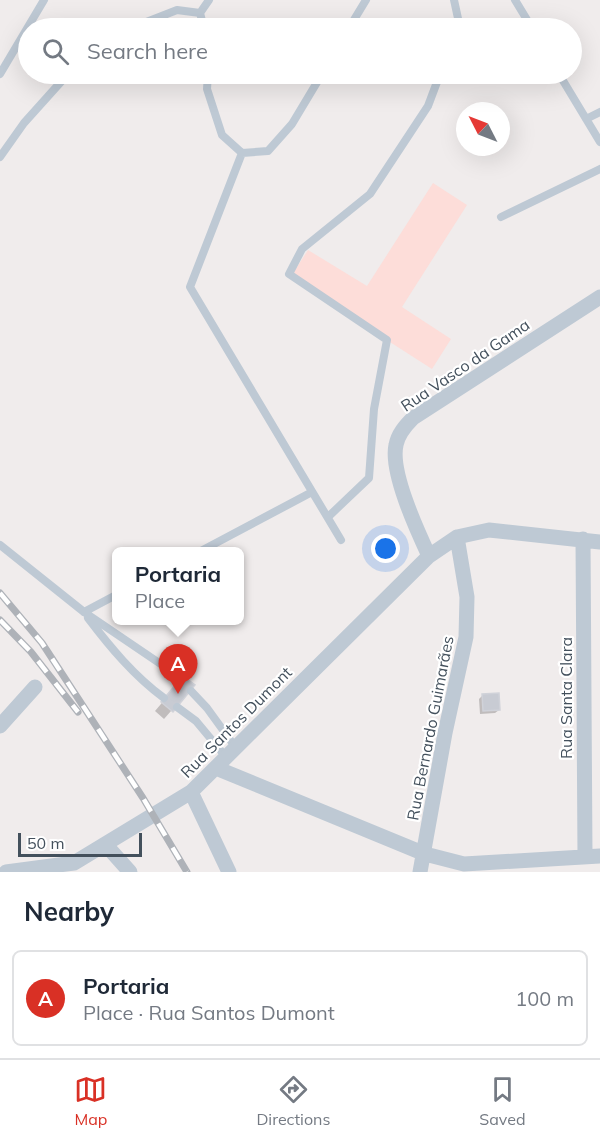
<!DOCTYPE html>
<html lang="en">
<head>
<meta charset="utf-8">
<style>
  :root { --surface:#fff; --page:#f6f6f7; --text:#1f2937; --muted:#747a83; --line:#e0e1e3; --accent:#d93025 }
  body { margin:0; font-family:Mulish,sans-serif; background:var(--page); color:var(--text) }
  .compass { position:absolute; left:456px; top:102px; width:54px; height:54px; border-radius:50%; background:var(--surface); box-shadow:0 6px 24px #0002; rotate:312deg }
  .scale { position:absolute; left:18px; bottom:15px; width:124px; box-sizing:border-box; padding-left:6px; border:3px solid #43505c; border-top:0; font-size:16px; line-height:21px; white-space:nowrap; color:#43505c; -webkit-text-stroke:4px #fff; paint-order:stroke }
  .you { position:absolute; left:386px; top:549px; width:21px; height:21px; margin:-15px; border:4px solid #fff; border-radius:50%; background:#1a73e8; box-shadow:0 0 0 9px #1a73e833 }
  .badge { display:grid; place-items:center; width:39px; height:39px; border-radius:50%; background:var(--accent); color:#fff; font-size:20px; font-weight:700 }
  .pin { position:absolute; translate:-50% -50px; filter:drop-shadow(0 2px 3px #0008) }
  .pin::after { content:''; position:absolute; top:32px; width:21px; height:18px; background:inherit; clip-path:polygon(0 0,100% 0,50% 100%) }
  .popup { position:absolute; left:112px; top:547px; width:132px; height:78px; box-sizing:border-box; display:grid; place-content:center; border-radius:9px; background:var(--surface); filter:drop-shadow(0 2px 4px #0005); font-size:20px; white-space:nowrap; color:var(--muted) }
  .popup b { font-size:22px; color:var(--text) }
  .popup::after { content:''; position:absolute; left:50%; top:100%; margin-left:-12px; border:12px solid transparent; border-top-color:var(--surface) }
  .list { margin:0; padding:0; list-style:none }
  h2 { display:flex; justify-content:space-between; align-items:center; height:78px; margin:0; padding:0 24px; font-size:26px }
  h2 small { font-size:20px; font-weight:400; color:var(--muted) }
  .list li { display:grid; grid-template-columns:39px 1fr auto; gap:18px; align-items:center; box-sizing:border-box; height:96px; margin:0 12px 12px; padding:0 12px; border:2px solid var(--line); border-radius:9px }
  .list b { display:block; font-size:22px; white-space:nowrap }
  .list p { margin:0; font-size:20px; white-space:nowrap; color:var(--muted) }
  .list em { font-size:20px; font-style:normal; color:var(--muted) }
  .icon { flex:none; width:33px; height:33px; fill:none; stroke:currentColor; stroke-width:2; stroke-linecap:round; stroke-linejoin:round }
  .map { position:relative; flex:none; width:600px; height:872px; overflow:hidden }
  .search { position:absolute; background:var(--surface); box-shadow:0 6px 24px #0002; left:18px; right:18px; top:18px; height:66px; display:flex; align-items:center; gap:15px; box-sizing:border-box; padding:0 21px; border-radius:33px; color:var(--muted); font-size:22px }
  .sheet { height:186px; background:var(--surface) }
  nav { display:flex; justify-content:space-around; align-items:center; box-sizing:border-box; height:84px; border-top:2px solid var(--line); background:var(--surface); font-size:16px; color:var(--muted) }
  nav a { display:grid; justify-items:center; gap:3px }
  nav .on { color:var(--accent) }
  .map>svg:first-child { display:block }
</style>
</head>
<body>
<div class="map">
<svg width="600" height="872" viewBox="0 0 600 872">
  <rect width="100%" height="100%" fill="#f0ecec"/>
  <path fill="#fdddd9" d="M433,183L467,205L402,307L451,339L432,369L290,278L308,250L367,286Z"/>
  <path fill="#0003" d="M183,678L193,686L164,719L155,711Z
    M483,695L499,710L495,713L480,714L479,699Z"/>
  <path fill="#c8cbd3" stroke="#d0d2d9" stroke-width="1.5" d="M183,676L195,685L173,712L161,702Z
    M499,693L500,710L483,711L482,694Z"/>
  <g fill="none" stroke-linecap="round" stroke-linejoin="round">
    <path stroke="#bec9d4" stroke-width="8" d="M454,0L459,23L457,28
      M515,0L532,28
      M200,13L209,0
      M131,28L177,10L200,13L204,28
      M349,28L366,0
      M0,74L44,0
      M208,74L207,89L222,135L242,153L268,151L292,124L322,74
      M559,74L600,142
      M586,119L600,112
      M242,153L190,287L341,540
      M0,157L24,123L68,74
      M501,217L600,169
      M328,517L369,478L374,409L387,340L289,274L302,249L370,194L428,106L440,74
      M0,545L84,612L171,671L179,680
      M199,552L312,492
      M84,612L116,595
      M88,618C110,647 134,676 164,698
      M191,691L207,708L236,748
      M177,707L196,721L226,757"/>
    <path stroke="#bec9d4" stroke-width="15" d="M583,539L585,857
      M429,556C417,530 390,472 396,445C398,434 405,426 413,418L600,297
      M0,726L35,687
      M216,768L425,854L464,864L600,856
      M191,792L229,872
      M105,844L130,872
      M6,872L74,863L191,792L429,556L457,537L489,530L600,542
      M420,872L445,733L466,637L467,597L457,537"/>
    <defs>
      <path id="rail" d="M0,593L42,643L143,798L187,872
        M0,620L31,652L78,712"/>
    </defs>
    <use href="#rail" stroke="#aeb2b8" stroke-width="7"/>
    <use href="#rail" stroke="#fff" stroke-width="4.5" stroke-dasharray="14" stroke-linecap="butt"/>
  </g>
  <g text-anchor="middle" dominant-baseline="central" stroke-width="4.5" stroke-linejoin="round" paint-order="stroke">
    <g font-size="16" fill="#43505c" stroke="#fff">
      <text transform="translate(465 365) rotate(-34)">Rua Vasco da Gama</text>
      <text transform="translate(566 698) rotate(-90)">Rua Santa Clara</text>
      <text transform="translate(236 722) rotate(-45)">Rua Santos Dumont</text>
      <text transform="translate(430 728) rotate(-79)">Rua Bernardo Guimarães</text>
    </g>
  </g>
</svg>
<svg class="compass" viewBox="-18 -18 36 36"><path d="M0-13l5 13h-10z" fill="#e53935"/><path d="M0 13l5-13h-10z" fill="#747a83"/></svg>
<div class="scale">50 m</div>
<div class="you"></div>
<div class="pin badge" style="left:178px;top:694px">A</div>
<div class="popup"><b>Portaria</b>Place</div>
<div class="search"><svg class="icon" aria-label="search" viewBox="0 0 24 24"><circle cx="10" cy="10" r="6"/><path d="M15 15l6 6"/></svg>Search here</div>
</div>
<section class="sheet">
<h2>Nearby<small></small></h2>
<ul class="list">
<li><span class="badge">A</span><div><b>Portaria</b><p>Place · Rua Santos Dumont</p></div><em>100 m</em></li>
</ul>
</section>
<nav>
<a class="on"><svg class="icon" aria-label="map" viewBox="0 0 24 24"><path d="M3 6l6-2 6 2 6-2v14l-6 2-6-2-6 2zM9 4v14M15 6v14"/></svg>Map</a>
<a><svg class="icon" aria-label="directions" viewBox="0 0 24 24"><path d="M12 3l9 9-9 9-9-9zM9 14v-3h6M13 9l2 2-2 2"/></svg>Directions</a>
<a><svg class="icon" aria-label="saved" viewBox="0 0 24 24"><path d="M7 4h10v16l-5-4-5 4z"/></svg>Saved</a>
</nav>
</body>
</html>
